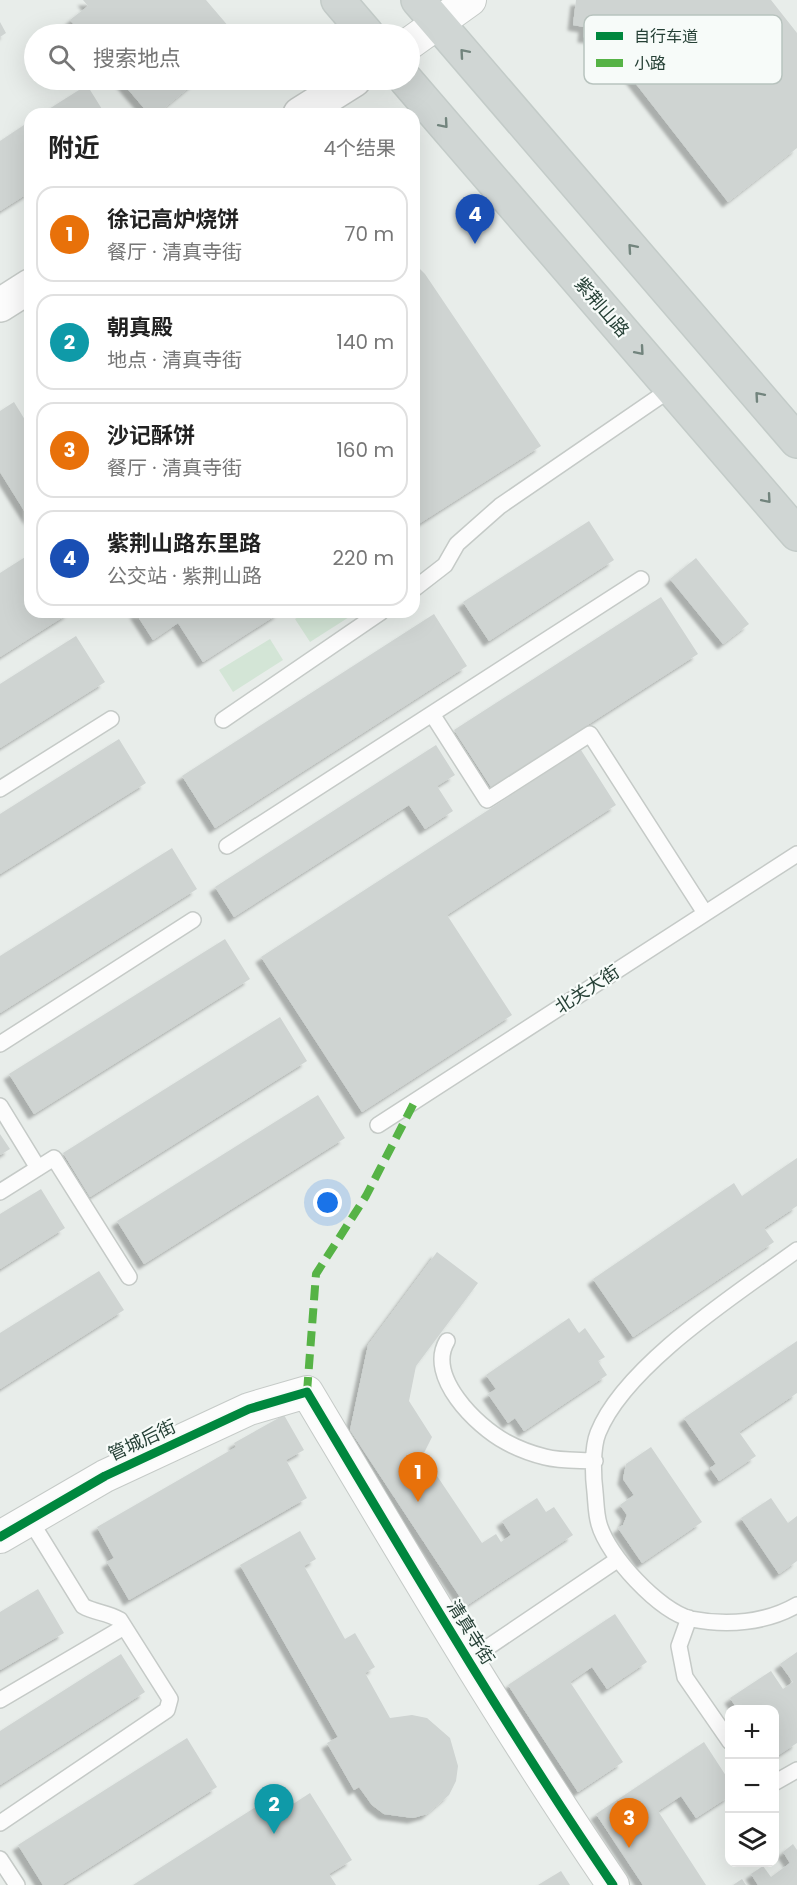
<!DOCTYPE html>
<html lang="zh">
<head>
<meta charset="utf-8">
<style>
  :root { --surface:#fff; --page:#f6f6f6; --text:#222; --muted:#767676; --line:#e0e0e0; --accent:#111827 }
  body { margin:0; font-family:Poppins,"Noto Sans SC",sans-serif; background:var(--page); color:var(--text) }
  .controls { position:absolute; right:18px; bottom:18px; display:grid; overflow:hidden; border-radius:12px; box-shadow:0 6px 24px #0002 }
  .controls button { width:54px; height:54px; display:grid; place-items:center; padding:0; border:0; border-bottom:2px solid var(--line); background:var(--surface); color:var(--text); font:30px sans-serif }
  .you { position:absolute; left:328px; top:1203px; width:21px; height:21px; margin:-15px; border:4px solid #fff; border-radius:50%; background:#1a73e8; box-shadow:0 0 0 9px #1a73e833 }
  .badge { display:grid; place-items:center; width:39px; height:39px; border-radius:50%; background:var(--accent); color:#fff; font-size:20px; font-weight:700 }
  .pin { position:absolute; translate:-50% -50px; filter:drop-shadow(0 2px 3px #0008) }
  .pin::after { content:''; position:absolute; top:32px; width:21px; height:18px; background:inherit; clip-path:polygon(0 0,100% 0,50% 100%) }
  .list { margin:0; padding:0; list-style:none }
  h2 { display:flex; justify-content:space-between; align-items:center; height:78px; margin:0; padding:0 24px; font-size:26px }
  h2 small { font-size:20px; font-weight:400; color:var(--muted) }
  .list li { display:grid; grid-template-columns:39px 1fr auto; gap:18px; align-items:center; box-sizing:border-box; height:96px; margin:0 12px 12px; padding:0 12px; border:2px solid var(--line); border-radius:18px }
  .list b { display:block; font-size:22px; white-space:nowrap }
  .list p { margin:0; font-size:20px; white-space:nowrap; color:var(--muted) }
  .list em { font-size:20px; font-style:normal; color:var(--muted) }
  .icon { flex:none; width:33px; height:33px; fill:none; stroke:currentColor; stroke-width:2; stroke-linecap:round; stroke-linejoin:round }
  .map { position:relative; flex:none; width:797px; height:1885px; overflow:hidden }
  .search { position:absolute; background:var(--surface); box-shadow:0 6px 24px #0002; left:24px; top:24px; width:396px; height:66px; display:flex; align-items:center; gap:15px; box-sizing:border-box; padding:0 21px; border-radius:33px; color:var(--muted); font-size:22px }
  .panel { position:absolute; background:var(--surface); box-shadow:0 6px 24px #0002; left:24px; top:108px; width:396px; height:510px; border-radius:18px }
  .map>svg:first-child { display:block }
</style>
</head>
<body>
<div class="map">
<svg width="797" height="1885" viewBox="0 0 797 1885">
  <defs>
    <filter id="shadow"><feDropShadow dx="-5.5" dy="5.5" stdDeviation="1.5" flood-color="#0004"/></filter>
  </defs>
  <rect width="100%" height="100%" fill="#e8edea"/>
  <path fill="#d3e5d6" d="M306,612H357L310,642L295,619Z
    M270,639L283,660L233,692L219,670Z"/>
  <path fill="#cfd4d2" filter="url(#shadow)" d="M83,0H206L235,34H82L70,20L88,6Z
    M576,0H771L797,33V148L728,202L601,39L583,37L584,27L573,25Z
    M0,22L6,33L0,37Z
    M120,80H198L157,114H149Z
    M87,85L105,114H41Z
    M30,121V192L0,211V141Z
    M414,263L425,274L541,446L414,527Z
    M14,402L30,428V520L0,472V411Z
    M589,521L614,560L489,641L463,602Z
    M30,554V612H71L0,657V573Z
    M696,558L749,624L723,644L670,579Z
    M661,597L698,654L491,787L454,730Z
    M135,612H281L203,662L178,623L153,640Z
    M434,614L467,666L215,828L182,776Z
    M76,636L105,682L0,748V684Z
    M119,739L146,783L0,874V814Z
    M436,745L455,775L437,786L453,811L425,829L409,805L234,917L215,887Z
    M581,750L616,805L447,915L512,1015L362,1112L261,957Z
    M172,848L197,889L0,1013V956Z
    M225,939L250,979L34,1114L9,1074Z
    M280,1017L307,1061L90,1197L63,1153Z
    M318,1095L345,1138L144,1264L117,1221Z
    M0,1134L10,1149L0,1155Z
    M797,1158V1206L764,1228L774,1242L633,1337L593,1279L734,1183L742,1196Z
    M41,1189L65,1228L0,1269V1214Z
    M437,1252L478,1283L416,1366L409,1401L432,1437L423,1455L482,1543L496,1534L501,1542L511,1535L502,1521L537,1498L546,1512L554,1507L573,1535L466,1606L350,1430L368,1345Z
    M99,1271L124,1310L0,1389V1333Z
    M569,1318L579,1333L585,1328L605,1357L598,1361L607,1375L524,1431L515,1418L508,1423L488,1394L496,1389L486,1375Z
    M797,1341V1393L739,1432L756,1456L719,1481L710,1468L716,1464L684,1418Z
    M284,1415L304,1450L286,1460L307,1498L129,1600L107,1562L114,1558L97,1527L236,1447L234,1443Z
    M651,1447L702,1522L642,1563L618,1528L623,1525L627,1515L620,1505L634,1495L623,1479L626,1464Z
    M771,1498L788,1523L797,1516V1561L779,1574L741,1518Z
    M300,1531L316,1559L304,1566L345,1639L355,1633L375,1667L365,1673L390,1718L412,1715L427,1718L450,1738L458,1766L456,1781L449,1795L427,1814L413,1818L384,1814L372,1805L359,1787L354,1790L327,1743L338,1737L240,1565Z
    M38,1589L64,1633L0,1670V1612Z
    M615,1614L647,1662L607,1689L592,1667L570,1682L623,1762L578,1792L508,1685Z
    M797,1652V1743L774,1758V1710H738L730,1698L771,1671L783,1689L793,1682L780,1664Z
    M121,1654L145,1692L0,1785V1731Z
    M187,1738L217,1787L62,1885H43L18,1845Z
    M704,1742L730,1782V1796L696,1818L681,1796L658,1811L706,1885H643L596,1814Z
    M278,1793L287,1808L310,1793L352,1860L329,1874L336,1885H133Z
    M793,1844L797,1850V1885H758L751,1874L763,1866L771,1877L790,1863L783,1852Z
    M561,1871L570,1885H538Z
    M742,1879L746,1885H733Z"/>
  <g fill="none" stroke-linecap="round" stroke-linejoin="round">
    <defs>
      <path id="service" d="M414,589L445,565L457,544L500,506L672,388
        M432,714L487,800L590,734L705,913
        M223,720L381,612
        M0,789L111,719
        M227,846L641,579
        M0,1044L193,920
        M0,1106L38,1168
        M378,1125L797,854
        M0,1192L54,1158L129,1277
        M797,1250C738,1293 625,1365 598,1433C592,1448 593,1476 595,1492C596,1502 596,1514 599,1524C608,1556 659,1611 691,1619C727,1626 766,1623 797,1605
        M447,1341C426,1376 476,1426 506,1442C517,1448 533,1454 545,1457C560,1461 579,1460 595,1461
        M689,1618L679,1646L685,1677L730,1742
        M469,1660L617,1560
        M0,1700L124,1627
        M774,1783L797,1770
        M0,1823L167,1710L170,1699L120,1620C107,1612 95,1613 83,1606L30,1520
        M0,1859L17,1885"/>
      <path id="minor" d="M410,43L470,0
        M0,1537L105,1476L249,1409L307,1392C406,1558 504,1725 613,1885"/>
      <path id="tertiary" d="M300,114L354,80
        M0,305L30,286"/>
      <path id="primary" d="M338,0L367,34
        M418,0L797,441
        M406,80L797,534"/>
    </defs>
    <use href="#service" stroke="#c5cac7" stroke-width="18"/>
    <use href="#minor" stroke="#c5cac7" stroke-width="34"/>
    <use href="#tertiary" stroke="#c5cac7" stroke-width="36"/>
    <use href="#primary" stroke="#c3cbc8" stroke-width="36"/>
    <use href="#service" stroke="#fcfcfc" stroke-width="15"/>
    <use href="#minor" stroke="#fcfcfc" stroke-width="32"/>
    <use href="#tertiary" stroke="#fcfcfc" stroke-width="33"/>
    <use href="#primary" stroke="#d0d6d4" stroke-width="33"/>
    <path stroke="#56b346" stroke-width="8" stroke-dasharray="15 8" stroke-linecap="butt" d="M307,1392L316,1274L366,1196L415,1101"/>
    <defs>
      <path id="cycleway" d="M0,1537L105,1476L249,1409L307,1392C406,1558 504,1725 613,1885"/>
    </defs>
    <use href="#cycleway" stroke="#f7fbf9" stroke-width="13"/>
    <use href="#cycleway" stroke="#00873e" stroke-width="9"/>
  </g>
  <defs><path id="oneway-chevron" d="M-2-3.5L2.5 0L-2 3.5" fill="none" stroke-width="1.6" stroke-linecap="round" stroke-linejoin="round" transform="scale(1.5)"/></defs>
  <g stroke="#72847d">
    <use href="#oneway-chevron" transform="translate(464 53) rotate(-131)"/>
    <use href="#oneway-chevron" transform="translate(444 124) rotate(49)"/>
    <use href="#oneway-chevron" transform="translate(632 248) rotate(-131)"/>
    <use href="#oneway-chevron" transform="translate(640 351) rotate(49)"/>
    <use href="#oneway-chevron" transform="translate(759 396) rotate(-131)"/>
    <use href="#oneway-chevron" transform="translate(767 499) rotate(49)"/>
  </g>
  <g text-anchor="middle" dominant-baseline="central" stroke-width="4.5" stroke-linejoin="round" paint-order="stroke">
    <g font-size="18" fill="#264036" stroke="#f7fbf9">
      <text transform="translate(602 307) rotate(49)">紫荆山路</text>
      <text transform="translate(587 989) rotate(-33)">北关大街</text>
      <text transform="translate(142 1440) rotate(-25)">管城后街</text>
      <text transform="translate(471 1632) rotate(58)">清真寺街</text>
    </g>
  </g>
  <rect x="584" y="15" width="198" height="69" rx="9" fill="#f7fbf9" stroke="#b8c3be" stroke-width="1.5"/>
  <rect x="596" y="32" width="27" height="8" fill="#00873e"/>
  <rect x="596" y="59" width="27" height="8" fill="#56b346"/>
  <g font-size="16" fill="#264036">
    <text x="634" y="42">自行车道</text>
    <text x="634" y="69">小路</text>
  </g>
</svg>
<div class="controls">
<button>+</button>
<button>−</button>
<button><svg class="icon" aria-label="layers" viewBox="0 0 24 24"><path d="M12 4l9 5-9 5-9-5zM3 14l9 5 9-5"/></svg></button>
</div>
<div class="you"></div>
<div class="pin badge" style="left:418px;top:1502px;background:#e8710a">1</div>
<div class="pin badge" style="left:274px;top:1834px;background:#0f9aa8">2</div>
<div class="pin badge" style="left:629px;top:1848px;background:#e8710a">3</div>
<div class="pin badge" style="left:475px;top:244px;background:#1a4fb4">4</div>
<div class="search"><svg class="icon" aria-label="search" viewBox="0 0 24 24"><circle cx="10" cy="10" r="6"/><path d="M15 15l6 6"/></svg>搜索地点</div>
<section class="panel">
<h2>附近<small>4个结果</small></h2>
<ul class="list">
<li><span class="badge" style="background:#e8710a">1</span><div><b>徐记高炉烧饼</b><p>餐厅 · 清真寺街</p></div><em>70 m</em></li>
<li><span class="badge" style="background:#0f9aa8">2</span><div><b>朝真殿</b><p>地点 · 清真寺街</p></div><em>140 m</em></li>
<li><span class="badge" style="background:#e8710a">3</span><div><b>沙记酥饼</b><p>餐厅 · 清真寺街</p></div><em>160 m</em></li>
<li><span class="badge" style="background:#1a4fb4">4</span><div><b>紫荆山路东里路</b><p>公交站 · 紫荆山路</p></div><em>220 m</em></li>
</ul>
</section>
</div>
</body>
</html>
